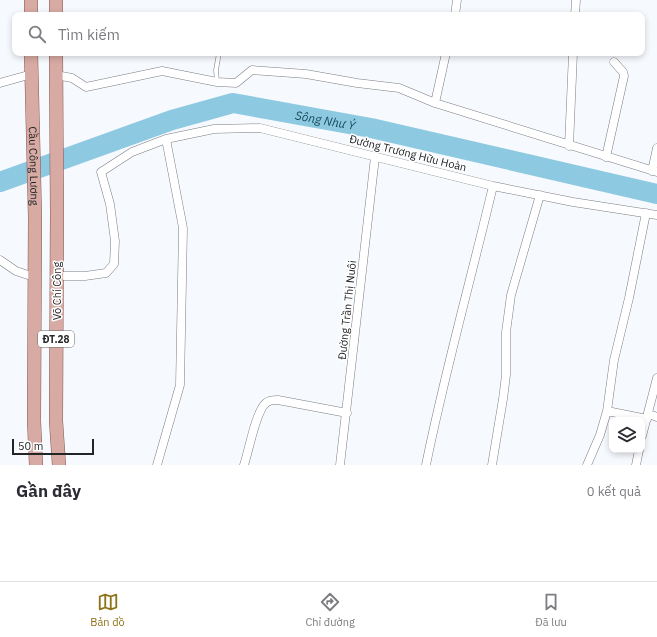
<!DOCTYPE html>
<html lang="vi">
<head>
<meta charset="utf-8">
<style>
  :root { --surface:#fff; --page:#f7f7f7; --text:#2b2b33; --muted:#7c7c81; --line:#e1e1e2; --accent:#8e7217 }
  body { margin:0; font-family:"IBM Plex Sans",sans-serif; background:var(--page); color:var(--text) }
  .controls { position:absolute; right:12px; bottom:12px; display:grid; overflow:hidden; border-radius:8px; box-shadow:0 2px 6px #0003 }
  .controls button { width:36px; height:36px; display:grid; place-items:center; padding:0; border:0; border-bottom:1px solid var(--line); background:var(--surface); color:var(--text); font:20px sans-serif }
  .scale { position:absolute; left:12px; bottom:10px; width:82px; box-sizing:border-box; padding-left:4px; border:2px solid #242527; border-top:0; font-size:11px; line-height:14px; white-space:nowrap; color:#242527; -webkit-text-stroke:3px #fff; paint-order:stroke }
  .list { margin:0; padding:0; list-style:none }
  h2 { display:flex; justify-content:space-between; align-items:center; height:52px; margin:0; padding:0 16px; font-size:17px }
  h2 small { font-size:13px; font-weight:400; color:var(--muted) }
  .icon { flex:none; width:22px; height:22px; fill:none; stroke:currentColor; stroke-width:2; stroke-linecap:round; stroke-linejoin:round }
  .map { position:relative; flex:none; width:657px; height:465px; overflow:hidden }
  .search { position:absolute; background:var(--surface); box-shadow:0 2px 6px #0003; left:12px; right:12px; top:12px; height:44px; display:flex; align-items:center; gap:10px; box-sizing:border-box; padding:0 14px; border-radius:8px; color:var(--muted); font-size:15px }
  .sheet { height:116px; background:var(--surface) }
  nav { display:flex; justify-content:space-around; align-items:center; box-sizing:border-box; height:56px; border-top:1px solid var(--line); background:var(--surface); font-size:11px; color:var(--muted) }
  nav a { display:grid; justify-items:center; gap:2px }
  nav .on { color:var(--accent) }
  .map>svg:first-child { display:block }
</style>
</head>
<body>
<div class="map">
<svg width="657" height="465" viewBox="0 0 657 465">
  <rect width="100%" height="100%" fill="#f6f9fe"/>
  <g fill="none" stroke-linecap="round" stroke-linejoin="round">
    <path stroke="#8dc9e1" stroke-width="20" id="s1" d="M0,182L172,120L233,103L371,128L657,194"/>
    <defs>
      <path id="service" d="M217,82L216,70L219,53"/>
      <path id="minor" d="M455,15L457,0
        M575,15L576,0
        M56,75L72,78L86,87L162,71L217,82L236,83L252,70L306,74L357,83L399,88L435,103L657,172
        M0,83L32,74
        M435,103L446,53
        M569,146L573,53
        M606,157L624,76L623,72L614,62
        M652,171L657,148
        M0,260L16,271L34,277
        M57,276H85L106,273L114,264L115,241L110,204L101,172L132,152L166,139L214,129L260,128L493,186L573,202L657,215
        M607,411L647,419
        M649,414L657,417
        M642,436L657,378
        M157,465L180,385L183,228L166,139
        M244,465C249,450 255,416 264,405C268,400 273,400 278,400L347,413
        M340,465L375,157
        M426,465C445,371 471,279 493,186
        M492,465L503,399L506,375V332L511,295L540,195
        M587,465L600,435L607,411L614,360L629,298L646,213
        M636,465L639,450"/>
      <g id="primary">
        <path d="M31,0V15"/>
        <path d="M56,0V15"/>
        <path id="s2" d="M31,53L35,217L34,421L36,465"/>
        <path d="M56,53L57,213L56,421L59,465"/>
      </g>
    </defs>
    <use href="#service" stroke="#7b7d82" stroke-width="5"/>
    <use href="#minor" stroke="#7b7d82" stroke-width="9"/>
    <use href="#primary" stroke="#875650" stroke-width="14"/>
    <use href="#service" stroke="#fff" stroke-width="4"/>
    <use href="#minor" stroke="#fff" stroke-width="8"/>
    <use href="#primary" stroke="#d7aaa3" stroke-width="13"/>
  </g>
  <g text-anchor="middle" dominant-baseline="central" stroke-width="3" stroke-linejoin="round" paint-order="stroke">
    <rect fill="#fff" stroke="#666668" stroke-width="1" x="38" y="331" width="36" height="16" rx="3"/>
    <g font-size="10" font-weight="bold" fill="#242527">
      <text x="56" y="339">ĐT.28</text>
    </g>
    <g font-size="11" fill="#242527" stroke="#fff">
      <text transform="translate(408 153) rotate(14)">Đường Trương Hữu Hoàn</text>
      <text stroke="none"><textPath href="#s2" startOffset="113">Cầu Công Lương</textPath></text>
      <text transform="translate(57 291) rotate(-90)">Võ Chí Công</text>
      <text transform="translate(347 310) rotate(-84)">Đường Trần Thị Nuôi</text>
    </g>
    <g font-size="12" font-style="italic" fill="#194b5d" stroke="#fff">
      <text stroke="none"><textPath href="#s1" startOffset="340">Sông Như Ý</textPath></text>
    </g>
  </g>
</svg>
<div class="controls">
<button><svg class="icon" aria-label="layers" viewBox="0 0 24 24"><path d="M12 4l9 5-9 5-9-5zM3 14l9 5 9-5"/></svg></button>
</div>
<div class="scale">50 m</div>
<div class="search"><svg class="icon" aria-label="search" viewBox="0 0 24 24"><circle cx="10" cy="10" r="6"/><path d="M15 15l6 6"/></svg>Tìm kiếm</div>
</div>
<section class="sheet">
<h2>Gần đây<small>0 kết quả</small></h2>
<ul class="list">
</ul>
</section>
<nav>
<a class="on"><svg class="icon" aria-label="map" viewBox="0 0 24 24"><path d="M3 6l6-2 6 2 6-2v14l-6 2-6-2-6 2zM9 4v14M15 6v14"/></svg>Bản đồ</a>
<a><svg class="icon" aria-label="directions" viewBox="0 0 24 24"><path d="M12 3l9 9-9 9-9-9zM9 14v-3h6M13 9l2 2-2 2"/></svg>Chỉ đường</a>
<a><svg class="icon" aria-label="saved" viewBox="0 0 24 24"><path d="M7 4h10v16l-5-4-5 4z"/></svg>Đã lưu</a>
</nav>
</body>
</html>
